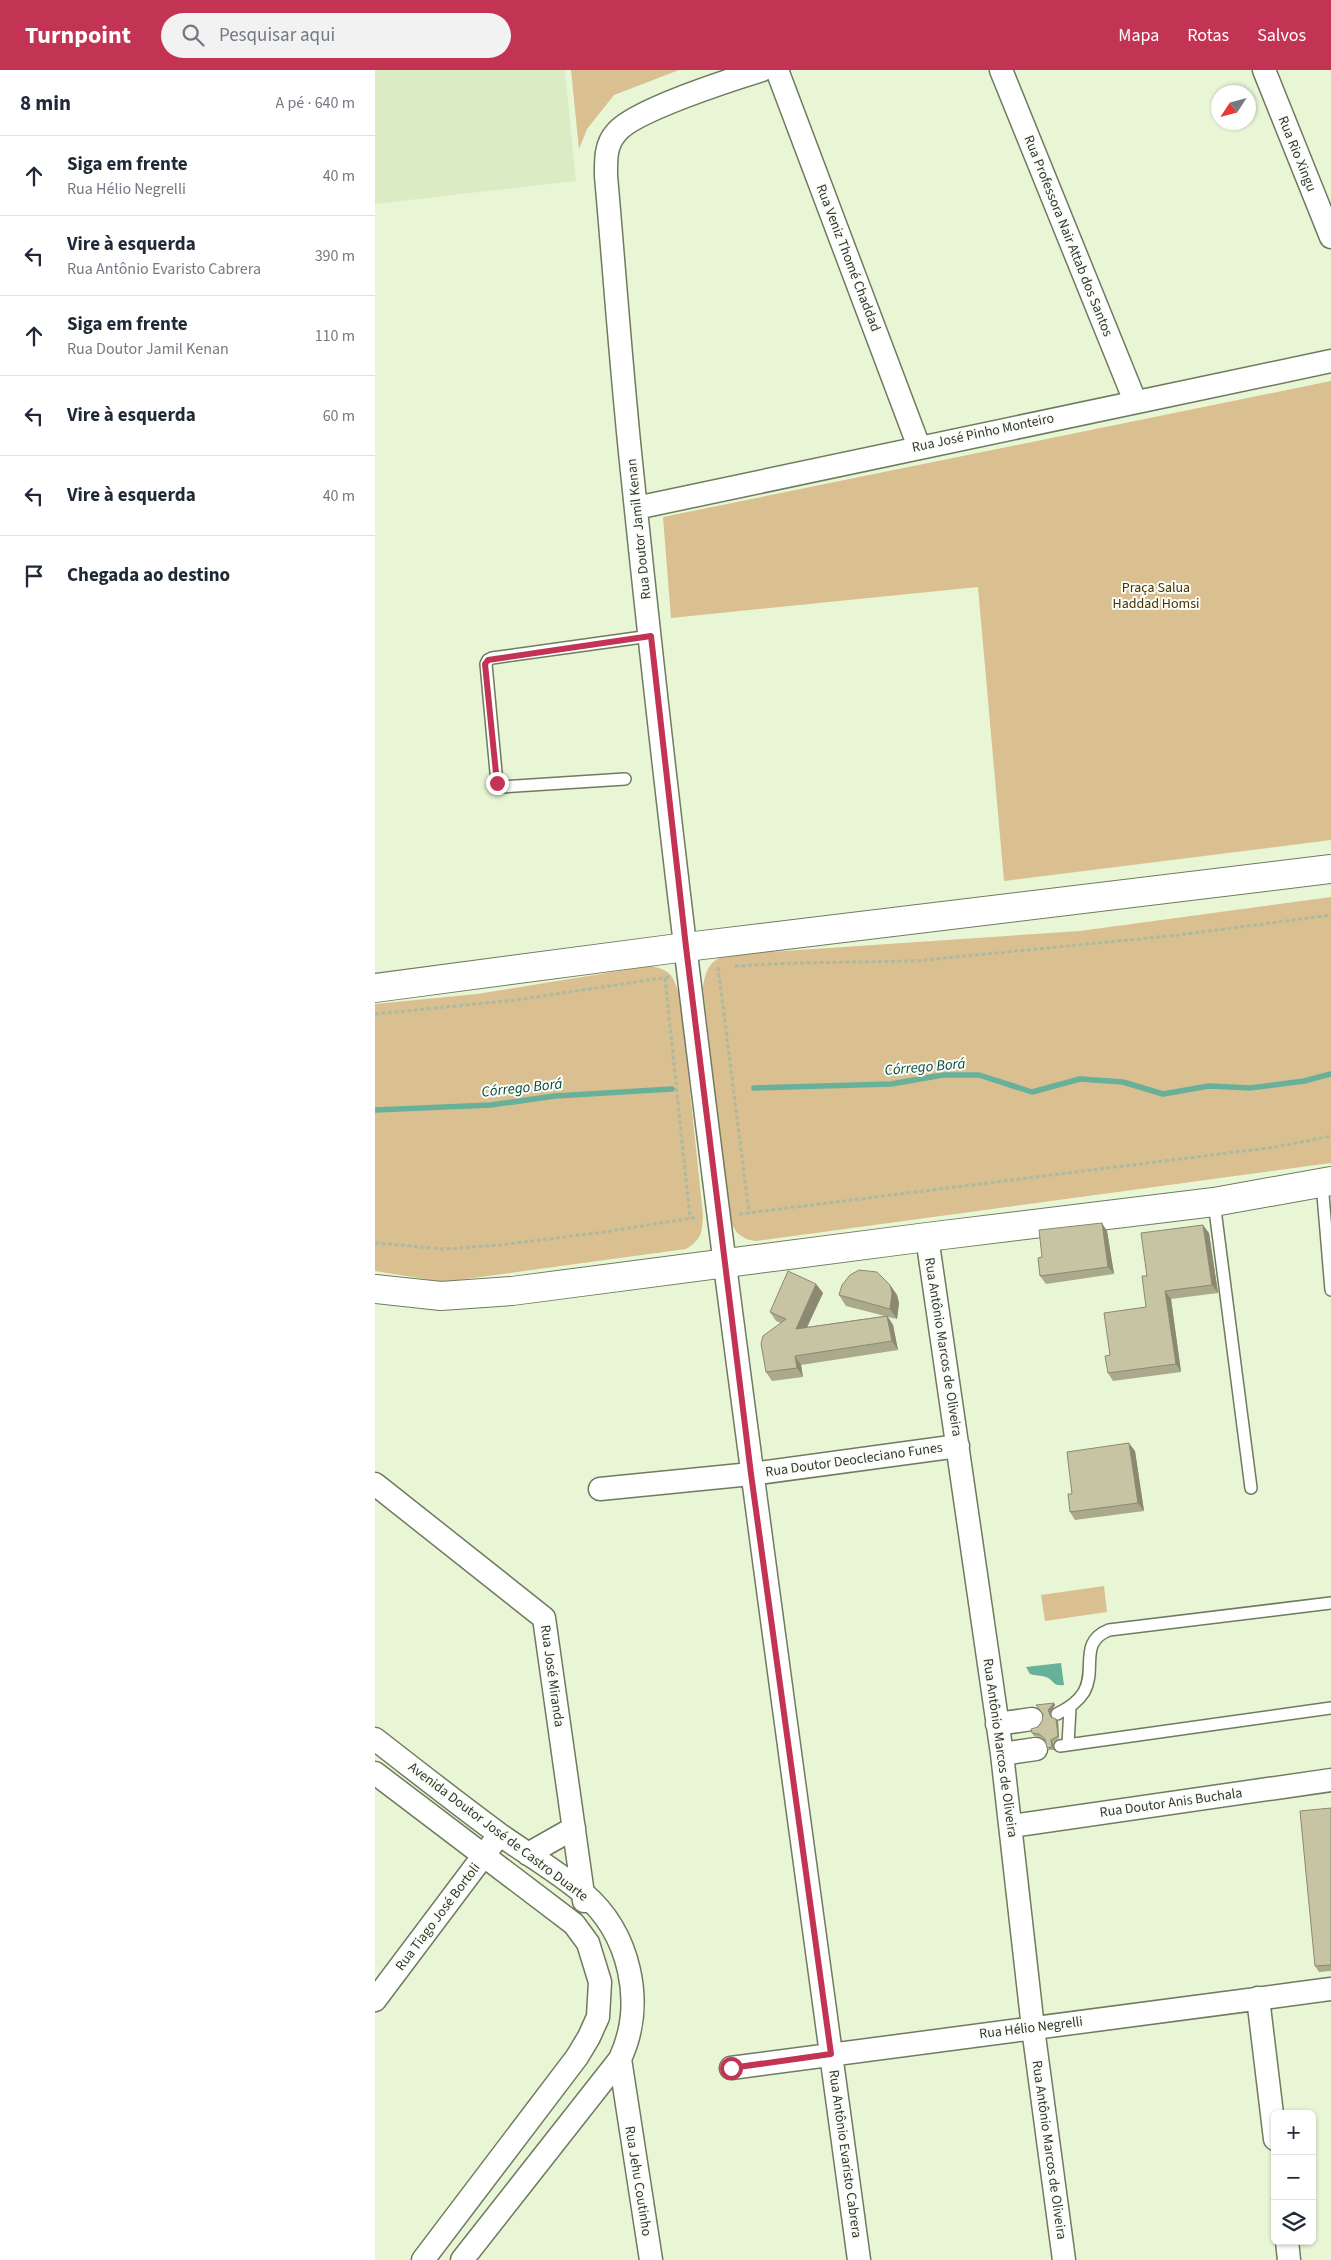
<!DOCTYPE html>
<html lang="pt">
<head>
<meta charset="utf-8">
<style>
  :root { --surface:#fff; --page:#f2f2f3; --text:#1f2937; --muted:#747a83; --line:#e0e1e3; --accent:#c33354 }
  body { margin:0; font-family:"Source Sans 3",sans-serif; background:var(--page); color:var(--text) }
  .controls { position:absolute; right:15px; bottom:15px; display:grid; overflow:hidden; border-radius:8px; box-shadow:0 1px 4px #0004 }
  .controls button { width:45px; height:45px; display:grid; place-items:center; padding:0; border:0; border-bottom:1px solid var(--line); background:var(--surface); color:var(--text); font:25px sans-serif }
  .compass { position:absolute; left:836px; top:15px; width:45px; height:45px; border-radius:50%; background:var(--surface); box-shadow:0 1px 4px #0004; rotate:234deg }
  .stop { position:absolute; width:15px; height:15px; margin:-11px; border:4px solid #c33354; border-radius:50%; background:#fff }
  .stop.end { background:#c33354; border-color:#fff; box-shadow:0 1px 5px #0008 }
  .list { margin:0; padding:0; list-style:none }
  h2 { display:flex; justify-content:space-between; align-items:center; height:65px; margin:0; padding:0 20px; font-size:21px }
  h2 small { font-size:16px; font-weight:400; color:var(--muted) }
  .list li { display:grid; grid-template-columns:32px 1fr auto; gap:15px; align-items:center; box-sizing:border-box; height:80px; padding:0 20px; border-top:1px solid var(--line) }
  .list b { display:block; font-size:19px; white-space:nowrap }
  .list p { margin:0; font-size:16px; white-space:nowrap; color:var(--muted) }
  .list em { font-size:16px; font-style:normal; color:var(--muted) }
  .icon { flex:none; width:28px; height:28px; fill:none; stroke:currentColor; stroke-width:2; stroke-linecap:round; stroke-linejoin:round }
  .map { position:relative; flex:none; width:956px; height:2190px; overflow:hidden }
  header { display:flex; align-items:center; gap:30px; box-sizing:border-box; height:70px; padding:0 25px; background:var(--accent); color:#fff }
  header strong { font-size:24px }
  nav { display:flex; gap:28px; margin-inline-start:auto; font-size:18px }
  .search { width:350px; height:45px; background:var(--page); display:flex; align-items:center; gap:12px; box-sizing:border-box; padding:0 18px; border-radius:28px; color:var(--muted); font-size:19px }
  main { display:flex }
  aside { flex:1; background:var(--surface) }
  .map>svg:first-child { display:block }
</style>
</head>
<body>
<header>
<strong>Turnpoint</strong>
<div class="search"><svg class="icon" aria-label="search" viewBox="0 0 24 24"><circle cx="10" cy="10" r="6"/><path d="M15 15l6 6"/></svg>Pesquisar aqui</div>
<nav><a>Mapa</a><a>Rotas</a><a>Salvos</a></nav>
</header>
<main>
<aside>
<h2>8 min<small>A pé · 640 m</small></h2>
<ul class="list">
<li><svg class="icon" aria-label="ahead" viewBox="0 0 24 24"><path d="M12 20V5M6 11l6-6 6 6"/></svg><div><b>Siga em frente</b><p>Rua Hélio Negrelli</p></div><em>40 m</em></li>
<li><svg class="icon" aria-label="left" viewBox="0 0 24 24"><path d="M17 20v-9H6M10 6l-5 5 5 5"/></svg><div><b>Vire à esquerda</b><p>Rua Antônio Evaristo Cabrera</p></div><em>390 m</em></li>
<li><svg class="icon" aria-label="ahead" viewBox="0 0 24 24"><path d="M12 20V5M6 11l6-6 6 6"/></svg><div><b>Siga em frente</b><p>Rua Doutor Jamil Kenan</p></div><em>110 m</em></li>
<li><svg class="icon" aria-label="left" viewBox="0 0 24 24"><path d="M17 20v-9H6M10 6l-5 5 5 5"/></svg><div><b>Vire à esquerda</b></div><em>60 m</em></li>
<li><svg class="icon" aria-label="left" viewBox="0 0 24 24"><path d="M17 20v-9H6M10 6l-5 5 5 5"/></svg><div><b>Vire à esquerda</b></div><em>40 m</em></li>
<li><svg class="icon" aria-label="arrive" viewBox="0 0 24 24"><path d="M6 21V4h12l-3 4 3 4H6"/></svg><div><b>Chegada ao destino</b></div></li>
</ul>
</aside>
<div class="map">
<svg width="956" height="2190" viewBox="0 0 956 2190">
  <rect width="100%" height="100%" fill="#e8f6d6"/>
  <path fill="#dbecc5" d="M0,0H190L201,111L0,134Z"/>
  <path fill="#dabf90" d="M196,0H304L239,25L212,59L204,79Z
    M956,311V770L629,811L603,517L296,548L288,447Z
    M956,827V1093L381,1171C364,1169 358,1160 354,1145L328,918C330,902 334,891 350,885L705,861Z
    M275,896C297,900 298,906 305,926L328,1145C327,1163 327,1169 311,1179L68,1212L0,1201V934L102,924Z
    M729,1516L732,1542L670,1551L666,1525Z"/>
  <path fill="#67b09a" d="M686,1593L689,1615C678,1617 679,1610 671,1607C666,1605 660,1606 655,1604L651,1597Z"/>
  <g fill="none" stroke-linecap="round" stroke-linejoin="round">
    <path stroke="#67b09a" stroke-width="5.5" d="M379,1018L516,1014L568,1005H604L657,1022L705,1009L748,1012L788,1024L834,1016L875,1018L929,1011L956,1004
      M0,1040L116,1035L180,1026L297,1019"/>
    <defs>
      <path id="service" d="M250,709L127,717L122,713L111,594L113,590L117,588L275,566
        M947,1113L956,1220
        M839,1132L876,1418
        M682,1644C692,1639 703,1632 709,1622C722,1599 703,1572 734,1560L956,1533
        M693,1674L695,1638
        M685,1676L956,1638"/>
      <path id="minor" d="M387,0C358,9 257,41 241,63C230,75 231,91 231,106C240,208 247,310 258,411C319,1006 404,1598 484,2190
        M402,0L544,377
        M626,0L760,331
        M889,0L956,167
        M261,438L956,291
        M552,1167L627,1684L658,1958L689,2190
        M0,1414L169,1548L209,1831
        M225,1419L376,1404L583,1376
        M622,1654L657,1649
        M0,1669C41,1701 82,1733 124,1764C152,1784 182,1801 208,1823C255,1863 271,1933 245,1989L87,2190
        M627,1684L661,1679
        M0,1703L199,1854L213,1873L225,1912L223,1947L214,1967L202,1987L48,2190
        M636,1756L956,1710
        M153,1784L199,1758
        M883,1928L900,2069
        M0,1930L118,1773
        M245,1989L276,2190
        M356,1998L956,1919
        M912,2171L914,2190"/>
      <path id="primary" d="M0,918L311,877L956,799
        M0,1219L66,1226L137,1221L552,1167L839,1132L956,1111"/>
    </defs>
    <use href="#service" stroke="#6e7b5e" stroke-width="14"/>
    <use href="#minor" stroke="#6e7b5e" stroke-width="25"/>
    <use href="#primary" stroke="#6e7b5e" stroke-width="30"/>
    <path stroke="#aebaa0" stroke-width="3" stroke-dasharray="4 2.5" stroke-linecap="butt" d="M360,896L422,893L540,891L804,865L956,845
      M343,897L374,1143
      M290,908L315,1148
      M0,944L141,930L294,907
      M364,1144L901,1077L956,1066
      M0,1173L70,1179L125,1175L229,1162L323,1147"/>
    <use href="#service" stroke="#fff" stroke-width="11"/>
    <use href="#minor" stroke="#fff" stroke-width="22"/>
    <use href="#primary" stroke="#fff" stroke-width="28"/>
  </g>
  <path fill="#aaa98c" d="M732,1161L739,1204L671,1214L665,1206L667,1187Z
    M834,1163L843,1223L796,1229L806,1302L738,1311L733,1303L735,1285L771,1237Z
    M441,1214L448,1223L432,1257L510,1246L471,1236L464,1225L515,1215L522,1225L524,1233L522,1249L513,1247L518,1255L523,1280L426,1295L428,1307L397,1311L391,1302L406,1253L401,1251L395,1242Z
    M760,1381L769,1441L700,1450L695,1442L697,1424Z
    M679,1633L680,1635L675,1643L676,1648L681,1649L683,1651L684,1668L678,1673L679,1680H674L672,1678L670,1670L666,1667L659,1666L657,1663L667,1651Z
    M956,1738V1901L944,1902L940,1896Z"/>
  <path fill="#8b8972" d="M727,1153L732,1161L739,1204L733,1197Z
    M828,1155L834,1163L843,1223L837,1215Z
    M441,1214L448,1223L427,1268L421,1259Z
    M515,1215L522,1225L524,1233L522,1249L515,1239Z
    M790,1221L796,1229L806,1302L801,1294Z
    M512,1246L518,1255L523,1280L517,1271Z
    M420,1286L426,1295L428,1307L422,1298Z
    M754,1373L760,1381L769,1441L763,1433Z
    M679,1633L680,1635L675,1643L678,1650L673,1640Z
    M681,1649L683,1651L684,1668L683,1666Z
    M676,1670L678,1673L679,1680L677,1677Z"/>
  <path fill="#c6c4a3" stroke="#8b8972" d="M727,1153L733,1197L665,1206L663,1188L667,1187L664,1160Z
    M828,1155L837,1215L790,1221L801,1294L733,1303L730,1286L735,1285L729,1243L771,1237L767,1206H772L766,1163Z
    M484,1200L502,1202L515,1215L517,1223L515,1239L464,1225L467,1215L475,1205Z
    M413,1201L441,1214L421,1259L512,1246L517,1271L420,1286L422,1298L391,1302L386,1274L388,1266L411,1249L395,1242Z
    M754,1373L763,1433L695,1442L693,1424H697L692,1382Z
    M679,1633L673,1640L676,1647L681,1649L683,1666L676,1670L677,1677L672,1678L670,1669L664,1664L657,1663L656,1659L663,1657L667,1651L668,1644L661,1635Z
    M956,1738V1895L940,1896L925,1741Z"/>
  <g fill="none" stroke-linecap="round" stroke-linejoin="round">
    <path stroke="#c33354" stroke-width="6" d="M122,713L110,594L113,590L276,566L311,877L376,1404L456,1984L356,1998"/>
  </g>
  <g text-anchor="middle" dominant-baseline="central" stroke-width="4" stroke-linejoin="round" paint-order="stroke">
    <g font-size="14" fill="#32382b" stroke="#fbfef8">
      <text transform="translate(922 84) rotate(68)">Rua Rio Xingu</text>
      <text transform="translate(693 166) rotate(68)">Rua Professora Nair Attab dos Santos</text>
      <text transform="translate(473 188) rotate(69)">Rua Veniz Thomé Chaddad</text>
      <text transform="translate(608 363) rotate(-12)">Rua José Pinho Monteiro</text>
      <text transform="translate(264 459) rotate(-96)">Rua Doutor Jamil Kenan</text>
      <text transform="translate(568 1277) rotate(81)">Rua Antônio Marcos de Oliveira</text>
      <text transform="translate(479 1390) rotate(-8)">Rua Doutor Deocleciano Funes</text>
      <text transform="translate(177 1606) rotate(82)">Rua José Miranda</text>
      <text transform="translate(625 1678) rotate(82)">Rua Antônio Marcos de Oliveira</text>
      <text transform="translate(796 1733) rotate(-8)">Rua Doutor Anis Buchala</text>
      <text transform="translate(123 1762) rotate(37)">Avenida Doutor José de Castro Duarte</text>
      <text transform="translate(63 1847) rotate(-53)">Rua Tiago José Bortoli</text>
      <text transform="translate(656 1958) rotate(-7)">Rua Hélio Negrelli</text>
      <text transform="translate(674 2080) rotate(82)">Rua Antônio Marcos de Oliveira</text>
      <text transform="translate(470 2084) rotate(82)">Rua Antônio Evaristo Cabrera</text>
      <text transform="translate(263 2111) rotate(81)">Rua Jehu Coutinho</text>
    </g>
    <g font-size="14" fill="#473203" stroke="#fbfef8">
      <text x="781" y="518">Praça Salua<tspan x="781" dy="16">Haddad Homsi</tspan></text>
    </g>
    <g font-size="15" font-style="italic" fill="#054839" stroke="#fbfef8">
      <text transform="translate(550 997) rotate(-5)">Córrego Borá</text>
      <text transform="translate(147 1018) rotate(-6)">Córrego Borá</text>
    </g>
  </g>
</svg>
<div class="controls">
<button>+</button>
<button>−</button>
<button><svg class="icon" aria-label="layers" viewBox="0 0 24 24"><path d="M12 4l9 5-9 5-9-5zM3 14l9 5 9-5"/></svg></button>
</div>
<svg class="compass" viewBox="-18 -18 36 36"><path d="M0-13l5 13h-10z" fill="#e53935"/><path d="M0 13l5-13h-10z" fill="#747a83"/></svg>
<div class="stop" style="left:356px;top:1998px"></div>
<div class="stop end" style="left:122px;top:713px"></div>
</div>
</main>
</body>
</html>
